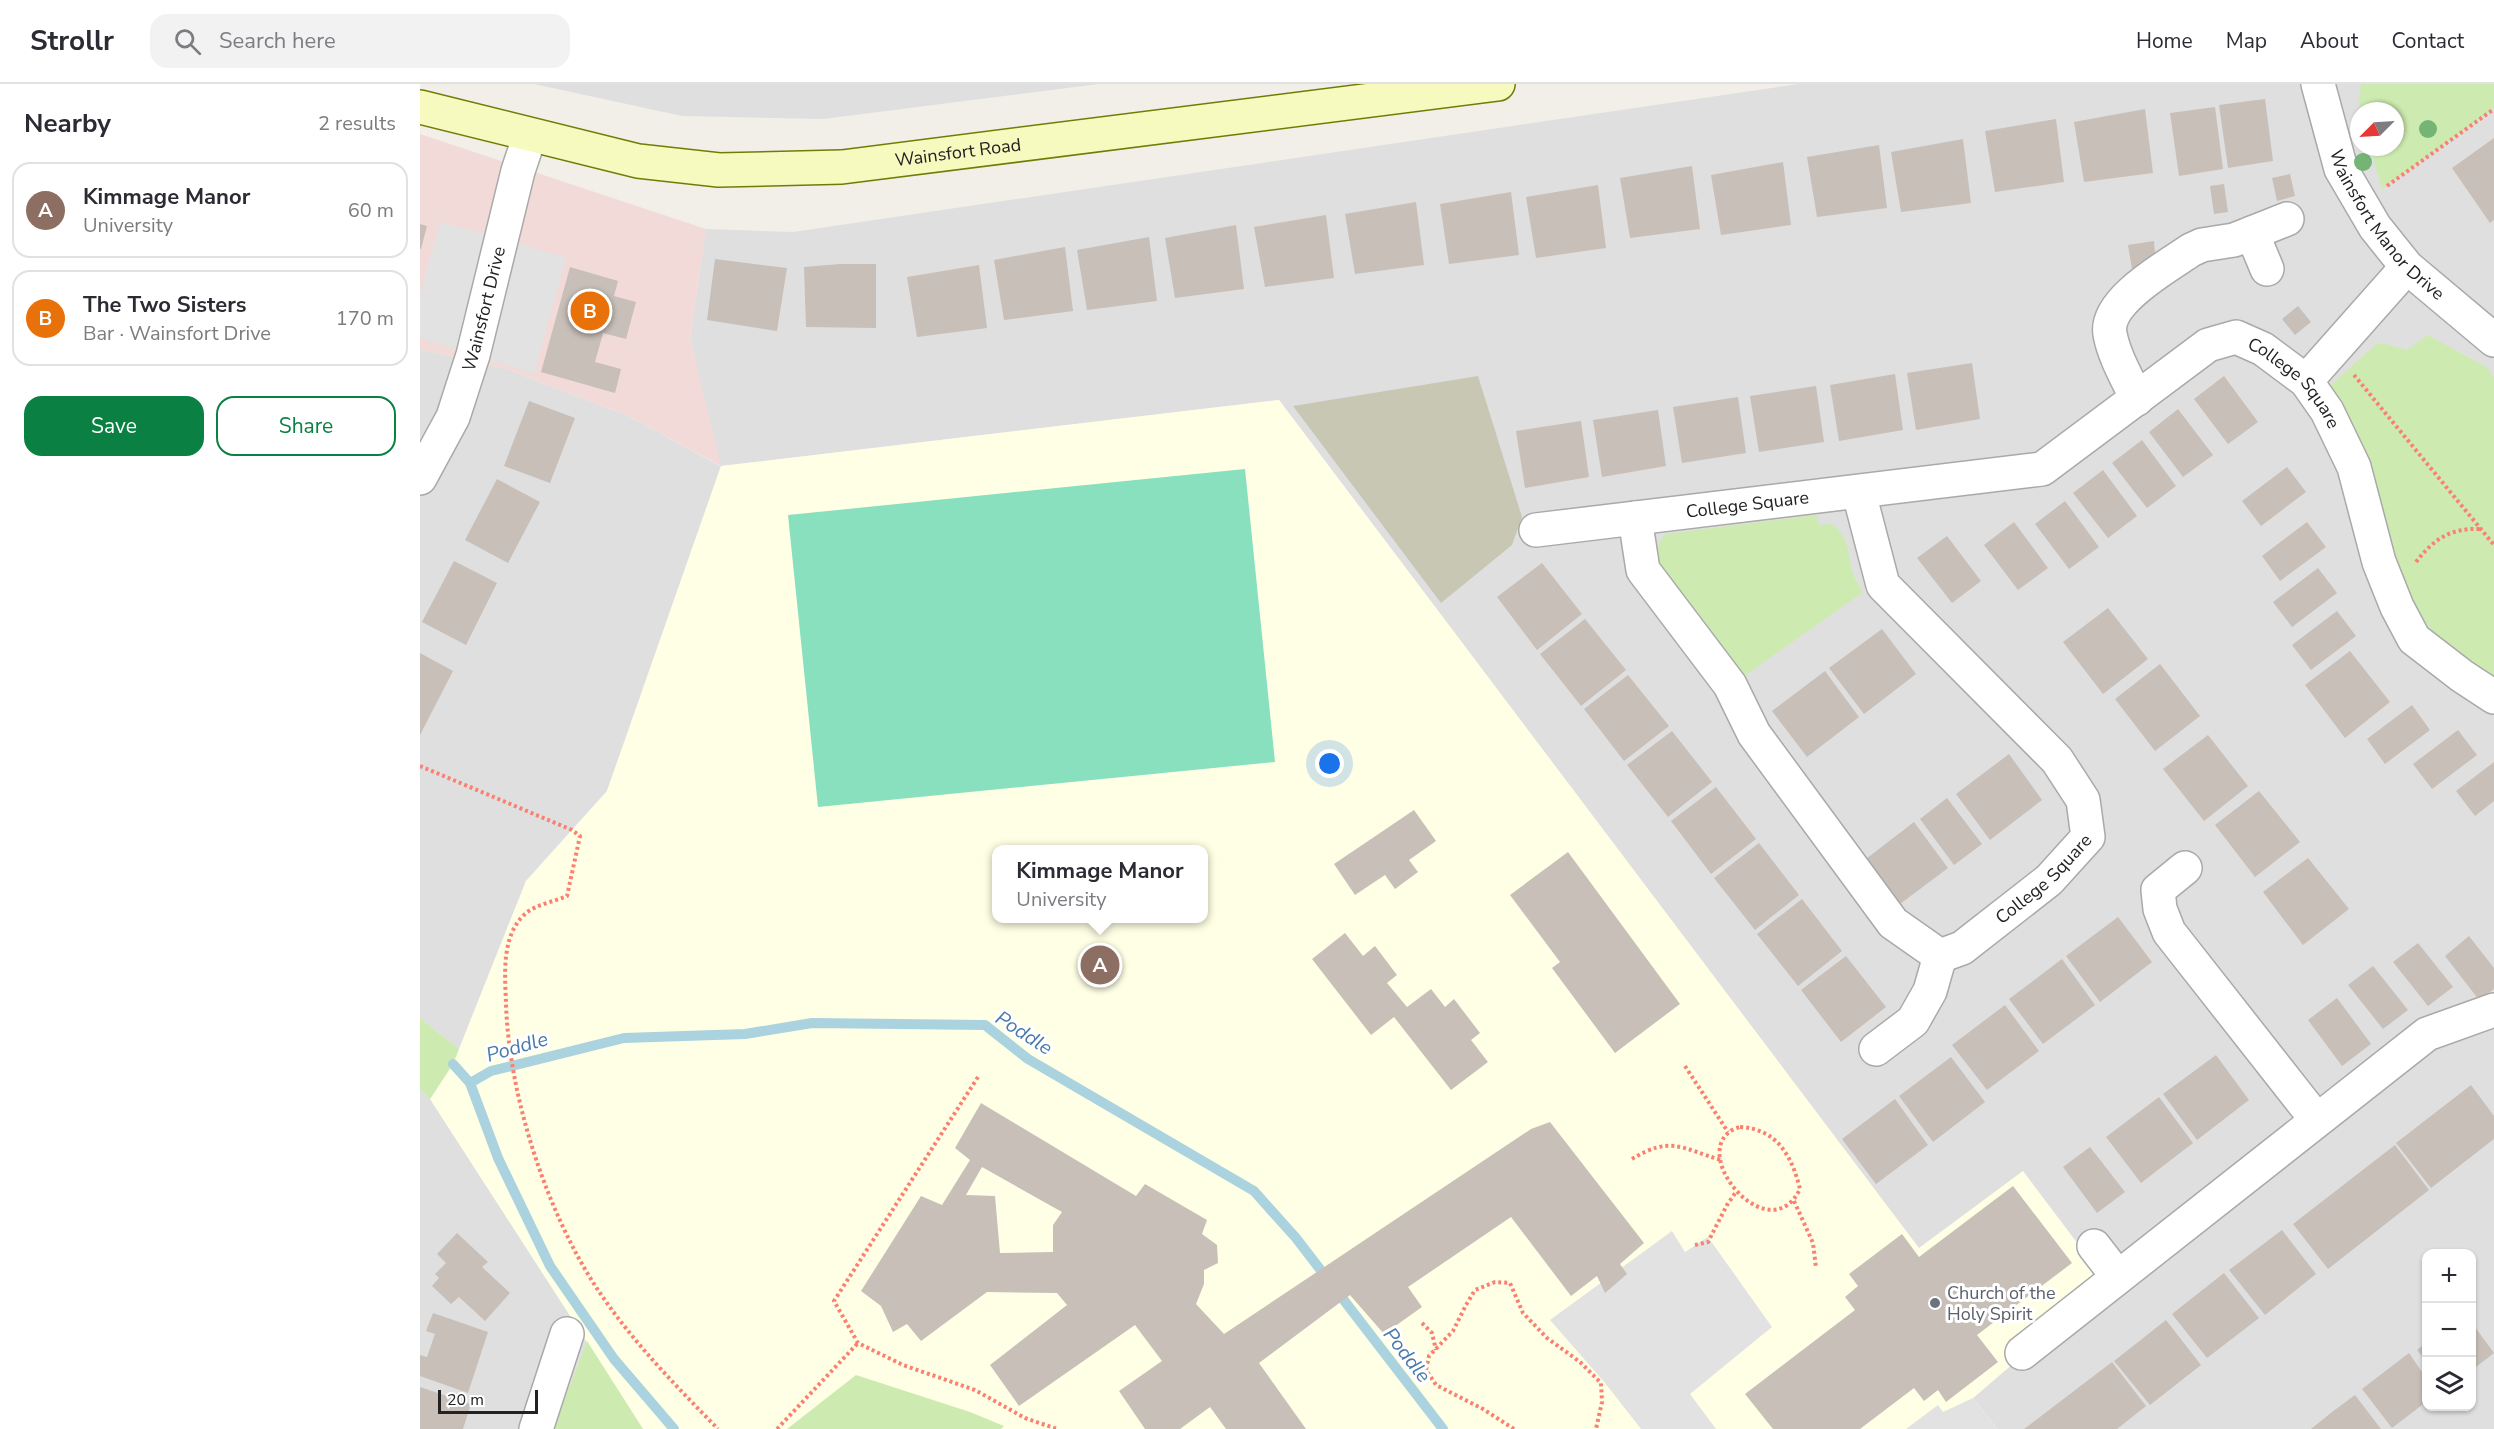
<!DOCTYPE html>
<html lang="en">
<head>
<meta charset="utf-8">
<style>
  :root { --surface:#fff; --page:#f2f2f3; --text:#2b2b33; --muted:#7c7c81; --line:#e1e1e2; --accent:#0b8043 }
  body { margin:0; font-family:"Nunito Sans",sans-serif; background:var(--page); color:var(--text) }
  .controls { position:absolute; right:18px; bottom:18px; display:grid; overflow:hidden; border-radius:12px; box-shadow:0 2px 4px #0004 }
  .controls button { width:54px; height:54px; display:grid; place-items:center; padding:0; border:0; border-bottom:2px solid var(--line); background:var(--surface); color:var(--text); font:30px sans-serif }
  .compass { position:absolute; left:1930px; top:18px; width:54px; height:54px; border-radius:50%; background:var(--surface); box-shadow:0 2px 4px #0004; rotate:246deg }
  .scale { position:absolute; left:18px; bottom:15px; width:100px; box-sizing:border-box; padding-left:6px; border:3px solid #222; border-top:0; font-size:16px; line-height:21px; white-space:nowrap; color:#222; -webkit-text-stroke:4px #fff; paint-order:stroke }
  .you { position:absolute; left:910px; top:680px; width:21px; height:21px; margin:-15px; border:4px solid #fff; border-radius:50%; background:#1a73e8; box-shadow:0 0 0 9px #1a73e833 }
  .badge { display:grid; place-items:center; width:39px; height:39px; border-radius:50%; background:var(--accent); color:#fff; font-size:20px; font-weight:700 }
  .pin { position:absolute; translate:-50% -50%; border:3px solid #fff; box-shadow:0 2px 6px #0006 }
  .popup { position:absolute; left:572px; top:761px; width:216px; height:78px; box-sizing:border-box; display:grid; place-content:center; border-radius:12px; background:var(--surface); filter:drop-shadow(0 2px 4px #0005); font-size:20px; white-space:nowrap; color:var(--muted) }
  .popup b { font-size:22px; color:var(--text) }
  .popup::after { content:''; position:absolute; left:50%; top:100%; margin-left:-12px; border:12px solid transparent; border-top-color:var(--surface) }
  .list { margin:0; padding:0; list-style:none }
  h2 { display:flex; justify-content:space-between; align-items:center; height:78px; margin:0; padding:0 24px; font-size:26px }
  h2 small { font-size:20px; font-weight:400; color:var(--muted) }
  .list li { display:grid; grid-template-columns:39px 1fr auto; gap:18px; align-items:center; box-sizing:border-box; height:96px; margin:0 12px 12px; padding:0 12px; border:2px solid var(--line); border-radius:18px }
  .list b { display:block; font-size:22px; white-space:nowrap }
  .list p { margin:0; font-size:20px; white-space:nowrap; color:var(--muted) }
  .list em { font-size:20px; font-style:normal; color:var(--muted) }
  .actions { display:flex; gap:12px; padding:18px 24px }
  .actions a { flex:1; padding:14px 0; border:2px solid var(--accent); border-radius:18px; text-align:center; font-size:21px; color:var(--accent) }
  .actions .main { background:var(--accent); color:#fff }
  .icon { flex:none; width:33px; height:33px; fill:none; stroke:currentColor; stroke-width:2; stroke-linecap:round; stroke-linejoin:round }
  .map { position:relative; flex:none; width:2074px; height:1345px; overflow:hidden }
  header { display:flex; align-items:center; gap:36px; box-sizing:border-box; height:84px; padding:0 30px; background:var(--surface); border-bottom:2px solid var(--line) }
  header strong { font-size:28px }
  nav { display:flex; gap:33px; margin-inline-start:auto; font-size:21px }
  .search { width:420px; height:54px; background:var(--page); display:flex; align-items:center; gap:15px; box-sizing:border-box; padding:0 21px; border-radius:18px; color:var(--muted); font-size:22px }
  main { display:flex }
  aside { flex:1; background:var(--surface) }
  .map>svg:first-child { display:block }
</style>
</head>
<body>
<header>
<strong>Strollr</strong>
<div class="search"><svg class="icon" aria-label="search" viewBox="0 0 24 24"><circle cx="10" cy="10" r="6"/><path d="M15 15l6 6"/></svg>Search here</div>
<nav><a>Home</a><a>Map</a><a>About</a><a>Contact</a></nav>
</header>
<main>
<aside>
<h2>Nearby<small>2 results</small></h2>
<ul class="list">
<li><span class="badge" style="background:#8d6e63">A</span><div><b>Kimmage Manor</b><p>University</p></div><em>60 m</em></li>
<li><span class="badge" style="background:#e8710a">B</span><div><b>The Two Sisters</b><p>Bar · Wainsfort Drive</p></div><em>170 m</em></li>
</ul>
<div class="actions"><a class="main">Save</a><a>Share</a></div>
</aside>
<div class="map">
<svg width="2074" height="1345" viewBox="0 0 2074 1345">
  <rect width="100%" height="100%" fill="#f2efe9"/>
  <path fill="#e0dfdf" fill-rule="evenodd" d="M114,0H679L403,35L262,32Z
    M1378,0H2074V1345H1577L1553,1314L1595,1278L1603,1087L1499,1165L859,316L301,382L187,707L106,797L39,965L0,934V265L86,285L208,332L300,382L270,254L286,145L373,148ZM1939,27H1975V63H1939ZM2006,1170H2052V1322H2006Z
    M0,1005L10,1015L167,1257L133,1345H0Z"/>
  <path fill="#f2dad9" d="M0,50L286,145L270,254L301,382L208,332L86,285L0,265Z"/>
  <path fill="#ffffe5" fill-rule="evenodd" d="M859,316L1499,1164L1603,1087L1670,1176L1673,1191L1670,1198L1595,1278L1553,1314L1577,1345H223L10,1015L33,980L39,965L106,797L187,707L301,382ZM576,766H783V834H576Z"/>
  <path fill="#c7c7b4" d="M1058,292L1102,433L1092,461L1021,519L873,322Z"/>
  <path fill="#cdebb0" d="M1941,0H2074V25L1962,105L1950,63H1975V27H1941L1939,16Z
    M2008,251L2066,283L2074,293V592L2036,571L1999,532L1980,493L1904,307L1956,260H1966L1987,266Z
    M1396,431L1399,441L1412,440C1429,453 1428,467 1432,487C1434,494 1439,501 1443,508L1323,593L1241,485C1237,471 1235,462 1245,450Z
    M0,934L39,965L33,980L10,1015L0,1005Z
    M167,1257L223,1345H133Z
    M436,1291L550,1328L584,1342L581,1345H367Z"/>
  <path fill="#88e0be" d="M825,385L855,678L398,723L368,431Z"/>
  <path fill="#e2e2e2" d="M20,138L146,173L114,290L0,254V211Z
    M1252,1147L1265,1168L1288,1153L1352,1243L1270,1310L1296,1345H1221L1185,1299L1130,1236Z
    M1553,1314L1577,1345H1486L1518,1321L1523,1328Z"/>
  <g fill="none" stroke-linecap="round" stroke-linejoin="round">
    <path stroke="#aad3df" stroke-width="10" d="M33,980L50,999L78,1074L130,1182L194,1275L254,1345
      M50,999L71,987L204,954L325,950L392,939L565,941L608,975L834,1107L876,1154L1023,1345"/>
  </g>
  <path fill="#c7bfb8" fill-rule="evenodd" d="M1845,15L1853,77L1808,84L1799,21Z
    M1795,23L1803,85L1759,92L1750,29Z
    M1725,25L1733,89L1664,98L1654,38Z
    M1636,35L1644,98L1575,108L1565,47Z
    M2074,54V136L2070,139L2032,84Z
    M1543,55L1551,119L1481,128L1471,68Z
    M1459,61L1467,124L1397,133L1387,73Z
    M1363,78L1371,141L1301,151L1291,91Z
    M1272,82L1280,145L1210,154L1200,94Z
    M1870,90L1875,112L1857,117L1852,94Z
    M1804,100L1808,128L1794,130L1790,102Z
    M1178,101L1186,164L1116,174L1106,113Z
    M1091,108L1099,171L1029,180L1020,120Z
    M996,118L1004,181L935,190L925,130Z
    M906,131L914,194L845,203L834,143Z
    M0,140L7,142L1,165H0Z
    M816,141L824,205L755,214L745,154Z
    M729,153L737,217L667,226L657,166Z
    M1734,157L1735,169L1712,185L1708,161Z
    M645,163L653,227L584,236L574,176Z
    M295,175L367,184L357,247L287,236Z
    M420,180H456V244L386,243L384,183Z
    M559,181L567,244L497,253L487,193Z
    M150,183L198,197L194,212L216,218L206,255L183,249L175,278L201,285L195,309L121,288Z
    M1878,222L1891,238L1875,251L1862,235Z
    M1552,279L1560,335L1496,346L1487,289Z
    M1475,290L1483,346L1419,357L1410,301Z
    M1804,292L1838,338L1808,360L1774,315Z
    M1396,302L1404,358L1339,368L1330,312Z
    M1318,313L1326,369L1262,379L1253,323Z
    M109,317L155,334L130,399L84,382Z
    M1758,325L1793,371L1763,393L1729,348Z
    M1238,326L1246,382L1182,393L1173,336Z
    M1161,337L1169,393L1105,404L1096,347Z
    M1722,356L1756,402L1727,424L1692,379Z
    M1867,383L1886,408L1841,442L1822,417Z
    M1683,386L1717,432L1688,454L1653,409Z
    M77,395L120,418L88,479L45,456Z
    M1645,417L1679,463L1649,485L1615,440Z
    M1594,438L1628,484L1598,506L1564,461Z
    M1887,438L1906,463L1860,497L1842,472Z
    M1527,452L1561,497L1532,519L1497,474Z
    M34,477L77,499L46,561L2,538Z
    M1122,479L1162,530L1117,566L1077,513Z
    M1898,484L1917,509L1872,543L1853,518Z
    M1688,524L1728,575L1683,610L1643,558Z
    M1917,527L1936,552L1891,586L1872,561Z
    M1165,535L1206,586L1161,622L1120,570Z
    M1462,545L1496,590L1444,630L1409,584Z
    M1930,567L1970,618L1925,654L1885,601Z
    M0,569L33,587L0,651Z
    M1740,580L1780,632L1735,667L1695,615Z
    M1405,587L1439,633L1387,673L1352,627Z
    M1208,591L1249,642L1204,677L1164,625Z
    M1992,621L2010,646L1965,680L1947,655Z
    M2038,646L2057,671L2012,705L1993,680Z
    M1252,647L1292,698L1248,733L1207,681Z
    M1788,651L1828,702L1784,737L1743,685Z
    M1589,670L1622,716L1570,756L1536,710Z
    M2074,678V717L2055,732L2036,707Z
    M1296,703L1336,755L1291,790L1251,737Z
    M1839,707L1880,758L1835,793L1795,741Z
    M1527,714L1562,760L1534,781L1500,735Z
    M994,726L1016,757L989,776L998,788L975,805L965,791L935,811L914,780Z
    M1494,738L1528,784L1476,823L1442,778Z
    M1339,759L1379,811L1335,846L1294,794Z
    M1148,768L1260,920L1195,969L1132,884L1140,878L1090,811Z
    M1888,774L1929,825L1883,861L1843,808Z
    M1382,815L1422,867L1378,902L1337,850Z
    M1698,833L1732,878L1680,918L1646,872Z
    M925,849L943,872L955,862L977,891L967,899L987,923L1011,905L1025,923L1034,915L1060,949L1051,956L1068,978L1031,1006L974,933L951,951L892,875Z
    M2049,852L2074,884V905L2059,916L2025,872Z
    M1998,859L2033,903L2008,922L1973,878Z
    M1426,872L1466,923L1421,958L1381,906Z
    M1642,875L1675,921L1623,960L1589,915Z
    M1953,882L1988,926L1963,945L1928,901Z
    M1917,914L1951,960L1922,982L1888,936Z
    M1585,921L1619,967L1567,1006L1532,961Z
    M1796,971L1829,1016L1777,1056L1743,1010Z
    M1531,973L1565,1018L1513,1058L1479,1012Z
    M2051,1001L2074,1032V1055L2011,1104L1976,1059Z
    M1739,1013L1773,1059L1721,1099L1686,1053Z
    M1475,1015L1508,1061L1456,1100L1422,1055Z
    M561,1019L716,1112L725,1100L787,1136L782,1150L797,1161L798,1179L784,1186V1200L776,1220L804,1250L1111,1045L1130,1038L1224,1159L1200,1180L1207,1190L1185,1209L1177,1192L1151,1212L1091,1133L988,1203L1002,1223L964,1250L930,1211L839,1279L886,1345H806L790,1323L760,1345H725L699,1307L742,1277L715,1241L599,1322L570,1281L647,1221L637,1209L567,1208L501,1257L487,1240L473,1248L461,1222L441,1207L501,1112L522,1121L550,1076L535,1064ZM562,1083L642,1128L633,1141V1168L580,1169L575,1112L546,1111Z
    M1975,1061L2009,1106L1908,1185L1873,1140Z
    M1670,1063L1705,1108L1677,1129L1643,1083Z
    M1593,1102L1652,1179L1557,1251L1578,1278L1526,1318L1518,1306L1504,1317L1494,1304L1440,1345H1353L1325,1310L1435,1226L1425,1213L1438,1202L1429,1190L1482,1150L1499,1173Z
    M1862,1146L1896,1190L1845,1231L1809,1186Z
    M37,1149L68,1178L62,1183L90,1209L65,1237L39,1213L31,1220L12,1202L19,1194L15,1190L26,1179L17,1170Z
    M1804,1189L1839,1234L1787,1274L1752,1230Z
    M13,1229L68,1248L48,1309L0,1292V1271L7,1273L15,1250L6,1247Z
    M1746,1236L1781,1281L1730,1321L1694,1277Z
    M2052,1239L2074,1269L2052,1286Z
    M2006,1259V1277L1997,1266Z
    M1989,1269L2006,1294V1318L1972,1344L1942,1305Z
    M1692,1278L1726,1322L1697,1345H1604Z
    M0,1303L51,1320L43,1345H0Z
    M1935,1311L1961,1345H1891L1912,1328Z"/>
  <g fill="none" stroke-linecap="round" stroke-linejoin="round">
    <defs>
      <g id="street">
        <path id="s1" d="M1898,0L1921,85L1955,143L1987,183L2074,256"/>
        <path d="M1832,149L1847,185"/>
        <path d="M1886,297L1987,183"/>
        <path d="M1717,315C1707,294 1694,272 1690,250C1684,217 1748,182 1771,166L1782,161L1814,156L1867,135"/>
        <path id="s2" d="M0,394L33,333L53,271L98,87L110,51"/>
        <path id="s3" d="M1215,434L1223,486L1310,601L1334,650L1473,839L1520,872L1542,864L1629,796L1668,753L1663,716L1637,676L1463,501L1439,409"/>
        <path id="s4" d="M1116,446L1622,385L1788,261L1816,253L1843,265L1886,297L1907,327L1934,383L1959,478L1977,523L1994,555L2042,592L2074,613"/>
        <path d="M1765,784L1738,806L1740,825L1749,848L1896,1035"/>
        <path d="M1456,965L1493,937L1510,907L1520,872"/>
        <path d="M1674,1162L1698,1193"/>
        <path d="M1602,1269L2007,950L2074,926"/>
        <path d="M116,1345L147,1250"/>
      </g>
      <g id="secondary">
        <path id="s5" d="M0,23L218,77L299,86L422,83L1078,0"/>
      </g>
    </defs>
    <use href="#street" stroke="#a9a9a9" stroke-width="36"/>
    <use href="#secondary" stroke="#707d05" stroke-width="36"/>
    <path stroke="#fa8072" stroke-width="4" stroke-dasharray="3 3" stroke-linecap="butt" d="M1967,102L2074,25
      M1934,291L2074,461
      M1996,478C2014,455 2030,444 2060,445
      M0,682L152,746L160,752L147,812C134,818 116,820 105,830C81,852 85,890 86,920C89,1012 126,1126 176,1203C210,1255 255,1301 298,1345
      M1265,982L1308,1048
      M558,993L414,1217L438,1259L483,1281L555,1306L605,1334L637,1345
      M1320,1043C1358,1045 1372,1073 1380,1105C1351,1165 1274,1079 1308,1049C1311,1046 1316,1044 1320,1043Z
      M1212,1075C1251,1051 1263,1065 1301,1076
      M1374,1117L1393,1159L1396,1184
      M1275,1161L1288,1158L1307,1121L1316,1108
      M1002,1239L1012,1249L1016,1266
      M357,1345L438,1259
      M1094,1345L1063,1325L1016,1301L1006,1286L1009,1272L1033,1247L1046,1221L1055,1206L1075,1198L1090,1199L1103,1229L1127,1254L1160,1278L1181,1299L1182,1318L1176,1345"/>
    <use href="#street" stroke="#fff" stroke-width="33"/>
    <use href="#secondary" stroke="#f7fabf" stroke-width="33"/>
  </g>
  <g fill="#74b475">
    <circle cx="2008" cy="45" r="9"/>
    <circle cx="1943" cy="78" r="9"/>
  </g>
  <circle fill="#6b7280" stroke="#fff" stroke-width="2" cx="1515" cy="1219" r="6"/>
  <g text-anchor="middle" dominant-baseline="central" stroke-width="6" stroke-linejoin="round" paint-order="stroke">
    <g font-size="18" fill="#222" stroke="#fff">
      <text stroke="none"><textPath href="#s5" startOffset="546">Wainsfort Road</textPath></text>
      <text stroke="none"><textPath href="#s1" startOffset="160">Wainsfort Manor Drive</textPath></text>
      <text stroke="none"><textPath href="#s2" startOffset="182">Wainsfort Drive</textPath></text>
      <text stroke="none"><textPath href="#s4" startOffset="822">College Square</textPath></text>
      <text stroke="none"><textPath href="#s4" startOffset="213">College Square</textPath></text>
      <text stroke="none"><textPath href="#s3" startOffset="674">College Square</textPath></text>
    </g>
    <g font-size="18" fill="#5b616d" stroke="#fff" text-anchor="start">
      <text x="1527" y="1209">Church of the<tspan x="1527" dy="21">Holy Spirit</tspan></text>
    </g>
    <g font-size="20" font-style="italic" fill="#4a7aab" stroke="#fff">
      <text transform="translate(604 949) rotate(33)">Poddle</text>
      <text transform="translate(97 963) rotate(-16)">Poddle</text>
      <text transform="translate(987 1271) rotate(52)">Poddle</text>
    </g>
  </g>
</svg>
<div class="controls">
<button>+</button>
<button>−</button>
<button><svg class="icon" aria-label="layers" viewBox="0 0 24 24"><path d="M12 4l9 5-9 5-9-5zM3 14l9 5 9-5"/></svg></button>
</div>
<svg class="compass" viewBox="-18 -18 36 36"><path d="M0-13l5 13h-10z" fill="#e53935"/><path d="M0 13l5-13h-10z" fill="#7c7c81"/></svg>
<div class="scale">20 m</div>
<div class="you"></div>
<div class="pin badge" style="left:680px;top:881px;background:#8d6e63">A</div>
<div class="popup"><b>Kimmage Manor</b>University</div>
<div class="pin badge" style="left:170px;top:227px;background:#e8710a">B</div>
</div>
</main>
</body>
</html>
